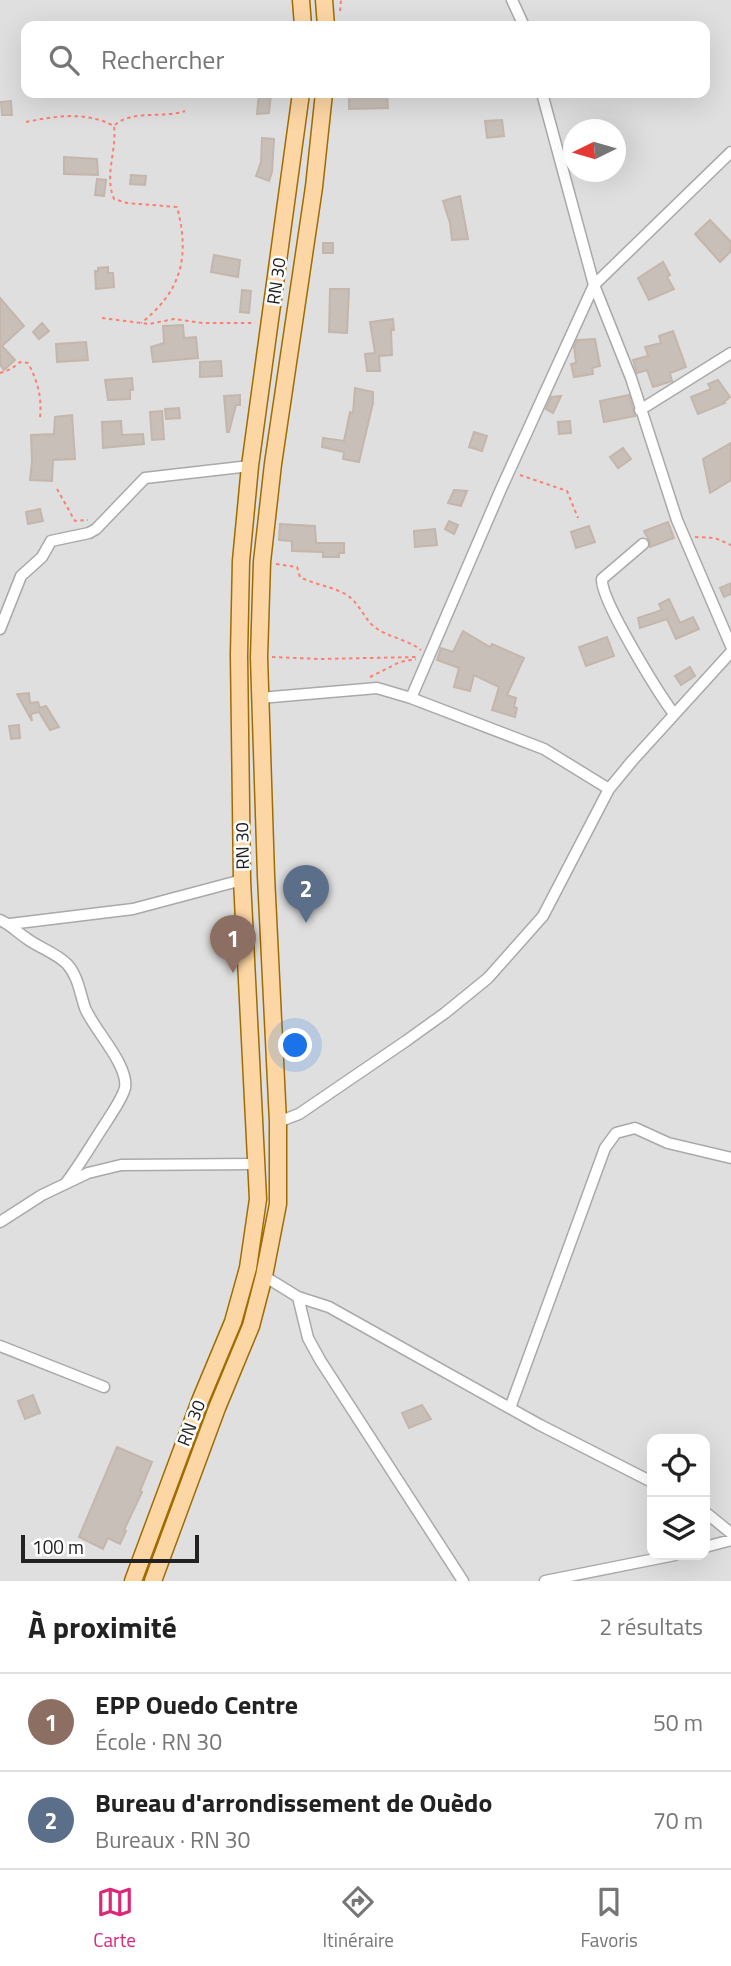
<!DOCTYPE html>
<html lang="fr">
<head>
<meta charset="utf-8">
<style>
  :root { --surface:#fff; --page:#f2f2f2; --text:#222; --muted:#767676; --line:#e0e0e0; --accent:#db2777 }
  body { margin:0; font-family:"Titillium Web",sans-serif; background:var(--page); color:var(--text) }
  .controls { position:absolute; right:21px; bottom:21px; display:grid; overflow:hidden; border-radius:14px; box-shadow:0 7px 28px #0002 }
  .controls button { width:63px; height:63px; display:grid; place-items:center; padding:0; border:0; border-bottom:2px solid var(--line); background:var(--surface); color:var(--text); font:35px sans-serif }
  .compass { position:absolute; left:563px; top:119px; width:63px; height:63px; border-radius:50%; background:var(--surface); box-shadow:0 7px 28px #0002; rotate:265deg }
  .scale { position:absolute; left:21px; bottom:18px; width:178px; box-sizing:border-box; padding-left:7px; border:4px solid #222; border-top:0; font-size:19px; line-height:24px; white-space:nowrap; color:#222; -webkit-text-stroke:5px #fff; paint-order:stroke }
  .you { position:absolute; left:296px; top:1046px; width:24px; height:24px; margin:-18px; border:5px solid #fff; border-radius:50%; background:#1a73e8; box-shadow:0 0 0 10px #1a73e833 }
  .badge { display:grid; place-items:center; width:46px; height:46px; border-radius:50%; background:var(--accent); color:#fff; font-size:23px; font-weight:700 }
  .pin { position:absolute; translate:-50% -58px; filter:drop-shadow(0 2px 4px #0008) }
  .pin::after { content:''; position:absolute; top:37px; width:24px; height:21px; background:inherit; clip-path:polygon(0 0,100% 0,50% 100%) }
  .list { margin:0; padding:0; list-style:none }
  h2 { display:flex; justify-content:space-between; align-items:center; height:91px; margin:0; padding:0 28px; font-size:30px }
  h2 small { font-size:23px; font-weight:400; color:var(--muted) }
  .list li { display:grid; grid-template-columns:46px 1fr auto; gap:21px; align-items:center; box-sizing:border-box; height:98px; padding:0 28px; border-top:2px solid var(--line) }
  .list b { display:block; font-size:26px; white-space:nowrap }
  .list p { margin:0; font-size:23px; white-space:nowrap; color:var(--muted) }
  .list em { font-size:23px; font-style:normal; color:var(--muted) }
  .icon { flex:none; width:38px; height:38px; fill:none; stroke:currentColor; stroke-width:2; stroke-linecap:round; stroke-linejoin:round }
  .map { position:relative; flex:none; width:731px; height:1581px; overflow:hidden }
  .search { position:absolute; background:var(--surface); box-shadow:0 7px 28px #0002; left:21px; right:21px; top:21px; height:77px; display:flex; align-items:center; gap:18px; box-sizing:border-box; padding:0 24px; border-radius:14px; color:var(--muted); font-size:26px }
  .sheet { height:287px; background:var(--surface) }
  nav { display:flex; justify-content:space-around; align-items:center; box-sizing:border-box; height:98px; border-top:2px solid var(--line); background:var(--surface); font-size:19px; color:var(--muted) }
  nav a { display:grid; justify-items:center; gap:4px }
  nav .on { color:var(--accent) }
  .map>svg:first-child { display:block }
</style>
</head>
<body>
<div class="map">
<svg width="731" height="1581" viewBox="0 0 731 1581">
  <rect width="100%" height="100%" fill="#f2efe9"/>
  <path fill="#e0dfdf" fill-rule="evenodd" d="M0,0H731V1581H0ZM26,26H705V93H26ZM574,130H616V172H574ZM652,1439H705V1555H652Z"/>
  <path fill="#c7bfb8" stroke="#c4b6ab" stroke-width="2" d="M259,93L271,94L269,113L257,114Z
    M349,93H387L388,108L349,109Z
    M11,101L12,115H2L1,102Z
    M502,120L504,136L487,138L485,121Z
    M262,138L274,139L272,172L269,181L256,176L261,162Z
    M64,157L97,159L98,175L64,174Z
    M131,175L146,176L145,185L130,184Z
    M97,179L106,180L104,196L95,195Z
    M460,196L468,239L452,240L450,223L443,201Z
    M710,220L731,242V251L720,262L695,234Z
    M323,243H333V253H323Z
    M214,255L240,260L238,277L211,272Z
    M663,262L670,275L667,277L674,289L649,300L638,278Z
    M108,267V273H113L114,287L96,289L95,271H98V268Z
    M330,289H349L347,333L329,332Z
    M242,290L251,291L249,313L240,312Z
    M0,298L24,326L2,346L15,360L4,370L0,365Z
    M393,319L394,330H391L392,355L379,356L380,371H367L365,354L375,353L370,322Z
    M42,323L49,331L39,339L33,332Z
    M183,325L184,338L196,337L198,358L153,362L151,347L164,343L163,326Z
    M673,331L686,367L670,373L672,381L653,387L647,370L637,373L633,360L648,356L645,347L661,343L659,336Z
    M595,339L600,366L592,368L593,374L574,377L571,364L576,363L574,347L577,340Z
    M86,342L88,360L57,362L56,344Z
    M221,361L222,376L200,377V362Z
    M132,378L133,390H130V399L108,400L105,380Z
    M718,380L730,397L724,402L725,403L698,414L691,397L711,389L708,384Z
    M355,388L373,392V403L359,462L343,459L344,452L322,447L323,438L344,441L350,412L353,413Z
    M240,395V405H236L229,432H227L224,396Z
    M629,395L635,416L604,422L600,401Z
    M561,396L553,413L546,409L551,397Z
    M179,408L180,418L166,419L165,409Z
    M162,411L164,439L152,440L150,412Z
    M72,415L75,459L53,460L52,481L30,480L32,461L31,435L54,434L55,417Z
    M121,421L122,435L143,434L144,444L103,448L102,422Z
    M570,421L571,433L559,434L558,422Z
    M474,432L487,436L482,451L469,447Z
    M731,443V480L710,493L703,459Z
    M623,448L631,459L618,468L610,457Z
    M454,490L467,491L461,506L448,503Z
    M40,509L43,521L28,524L26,512Z
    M449,521L458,525L454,534L445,529Z
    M668,522L674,538L650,547V542L644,531Z
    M280,524L315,526L316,543H344V553H339V557H323V552L292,551V541L279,540Z
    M589,526L595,542L576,548L571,532Z
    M435,529L437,545L415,547L414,531Z
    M731,583V594L724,597L720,588Z
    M669,599L680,623L693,617L699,629L676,639L667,619L640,628L638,618L662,610L659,604Z
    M463,631L490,647L492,644L524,658L507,695L516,698L514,707L517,708L515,717L492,710L499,687L474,675L470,691L454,687L459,668L437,660L441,648L453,652Z
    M607,637L614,656L586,666L579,647Z
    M690,667L695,676L681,685L675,676Z
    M29,693L30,703L38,702L40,708L46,706L59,727L50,730L39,712L31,714L32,721L17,694Z
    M19,725L20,738L11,739L9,726Z
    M33,1395L40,1413L25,1419L18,1401Z
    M422,1405L431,1419L409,1428L402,1413Z
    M117,1447L152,1462L140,1491L142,1492L124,1530L126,1531L120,1544L108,1538L103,1549L79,1537Z"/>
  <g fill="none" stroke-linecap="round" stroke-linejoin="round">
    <defs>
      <path id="street" d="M512,0L524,26
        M542,93L594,285L631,378L677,520L731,646
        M640,410L731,353
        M643,544L602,579C600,599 659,694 674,714
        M0,629L21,576L42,557L51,541L89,533L96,529L145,478L250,466
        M260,698L377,688L411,698L544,749L609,789
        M411,698L501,489L594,285L731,152
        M0,920C11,925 17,932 26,938C39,948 55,952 67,964C78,976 80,993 85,1008C94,1030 129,1065 125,1088C122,1099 113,1111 107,1121C93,1142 81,1163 66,1183
        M10,924L133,909L242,880
        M278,1122L299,1114L406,1041L445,1013L488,978L543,916L609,789L632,761L731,652
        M0,1222L42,1195L88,1173L121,1165L257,1164
        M264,1276L298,1297L329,1307L540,1425L652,1482
        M298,1297L308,1338L320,1360L463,1581
        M0,1346L104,1387
        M510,1408L605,1148L616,1133L635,1128L668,1143L731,1158
        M705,1512L731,1533
        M705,1547L731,1540
        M545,1581L675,1555"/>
      <path id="primary" d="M301,0L303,26
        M324,0L326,26
        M133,1581L200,1401L233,1322L248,1268L258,1199L242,880L239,655L241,561L250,466L301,93
        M153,1581L217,1408L251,1326L264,1276L278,1204V1122L266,876L259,657L262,562L273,464L314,187L324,93"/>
    </defs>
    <use href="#street" stroke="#a9a9a9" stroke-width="13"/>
    <use href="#primary" stroke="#a06b00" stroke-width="19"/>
    <path stroke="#fa8072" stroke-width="2" stroke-dasharray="3.5 3.5" stroke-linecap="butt" d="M340,11L341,0
      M26,122C55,116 86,111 114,126C117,151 104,175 114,199L127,203L177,207C190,256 182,291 141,323
      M115,125C133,109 163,119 185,111
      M102,318L149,324L174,319L202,323H255
      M0,373L11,369L20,362L28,363C38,382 42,397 40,418
      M520,475L567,491L578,518
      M57,489L75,521L88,520
      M695,537L715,538L731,545
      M276,564L297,567L300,577C315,585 332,586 347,595C361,605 365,621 376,628C388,637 406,639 421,650
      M272,657L320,659L417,657
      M370,677L400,662L416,659"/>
    <use href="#street" stroke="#fff" stroke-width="10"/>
    <use href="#primary" stroke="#fcd6a4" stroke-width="16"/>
  </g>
  <g text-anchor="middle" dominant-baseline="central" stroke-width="5" stroke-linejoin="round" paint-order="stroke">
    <g font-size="18" fill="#222" stroke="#fff">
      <text transform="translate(276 281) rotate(-82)">RN 30</text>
      <text transform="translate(242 846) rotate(-91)">RN 30</text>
      <text transform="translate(191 1423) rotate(-69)">RN 30</text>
    </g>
  </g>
</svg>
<div class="controls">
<button><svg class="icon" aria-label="locate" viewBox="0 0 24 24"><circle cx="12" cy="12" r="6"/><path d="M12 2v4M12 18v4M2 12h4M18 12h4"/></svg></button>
<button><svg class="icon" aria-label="layers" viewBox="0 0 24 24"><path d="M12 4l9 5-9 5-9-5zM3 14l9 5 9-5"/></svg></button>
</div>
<svg class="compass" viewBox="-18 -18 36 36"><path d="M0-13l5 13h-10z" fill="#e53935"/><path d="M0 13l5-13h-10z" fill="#767676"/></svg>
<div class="scale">100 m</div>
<div class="you"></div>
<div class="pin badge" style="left:233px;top:973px;background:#8d6e63">1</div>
<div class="pin badge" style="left:306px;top:923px;background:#5c6f8a">2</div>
<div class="search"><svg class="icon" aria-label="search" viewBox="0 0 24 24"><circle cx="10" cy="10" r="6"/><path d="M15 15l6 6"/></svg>Rechercher</div>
</div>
<section class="sheet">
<h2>À proximité<small>2 résultats</small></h2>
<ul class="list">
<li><span class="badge" style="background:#8d6e63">1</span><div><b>EPP Ouedo Centre</b><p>École · RN 30</p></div><em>50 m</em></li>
<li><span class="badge" style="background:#5c6f8a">2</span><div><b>Bureau d'arrondissement de Ouèdo</b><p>Bureaux · RN 30</p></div><em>70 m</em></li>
</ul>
</section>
<nav>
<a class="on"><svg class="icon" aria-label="map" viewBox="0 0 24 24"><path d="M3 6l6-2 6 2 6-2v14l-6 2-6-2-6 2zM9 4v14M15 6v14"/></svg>Carte</a>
<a><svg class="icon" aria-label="directions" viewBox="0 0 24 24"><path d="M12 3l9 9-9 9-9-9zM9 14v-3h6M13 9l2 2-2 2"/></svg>Itinéraire</a>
<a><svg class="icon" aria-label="saved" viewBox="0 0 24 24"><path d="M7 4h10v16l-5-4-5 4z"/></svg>Favoris</a>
</nav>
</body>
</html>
